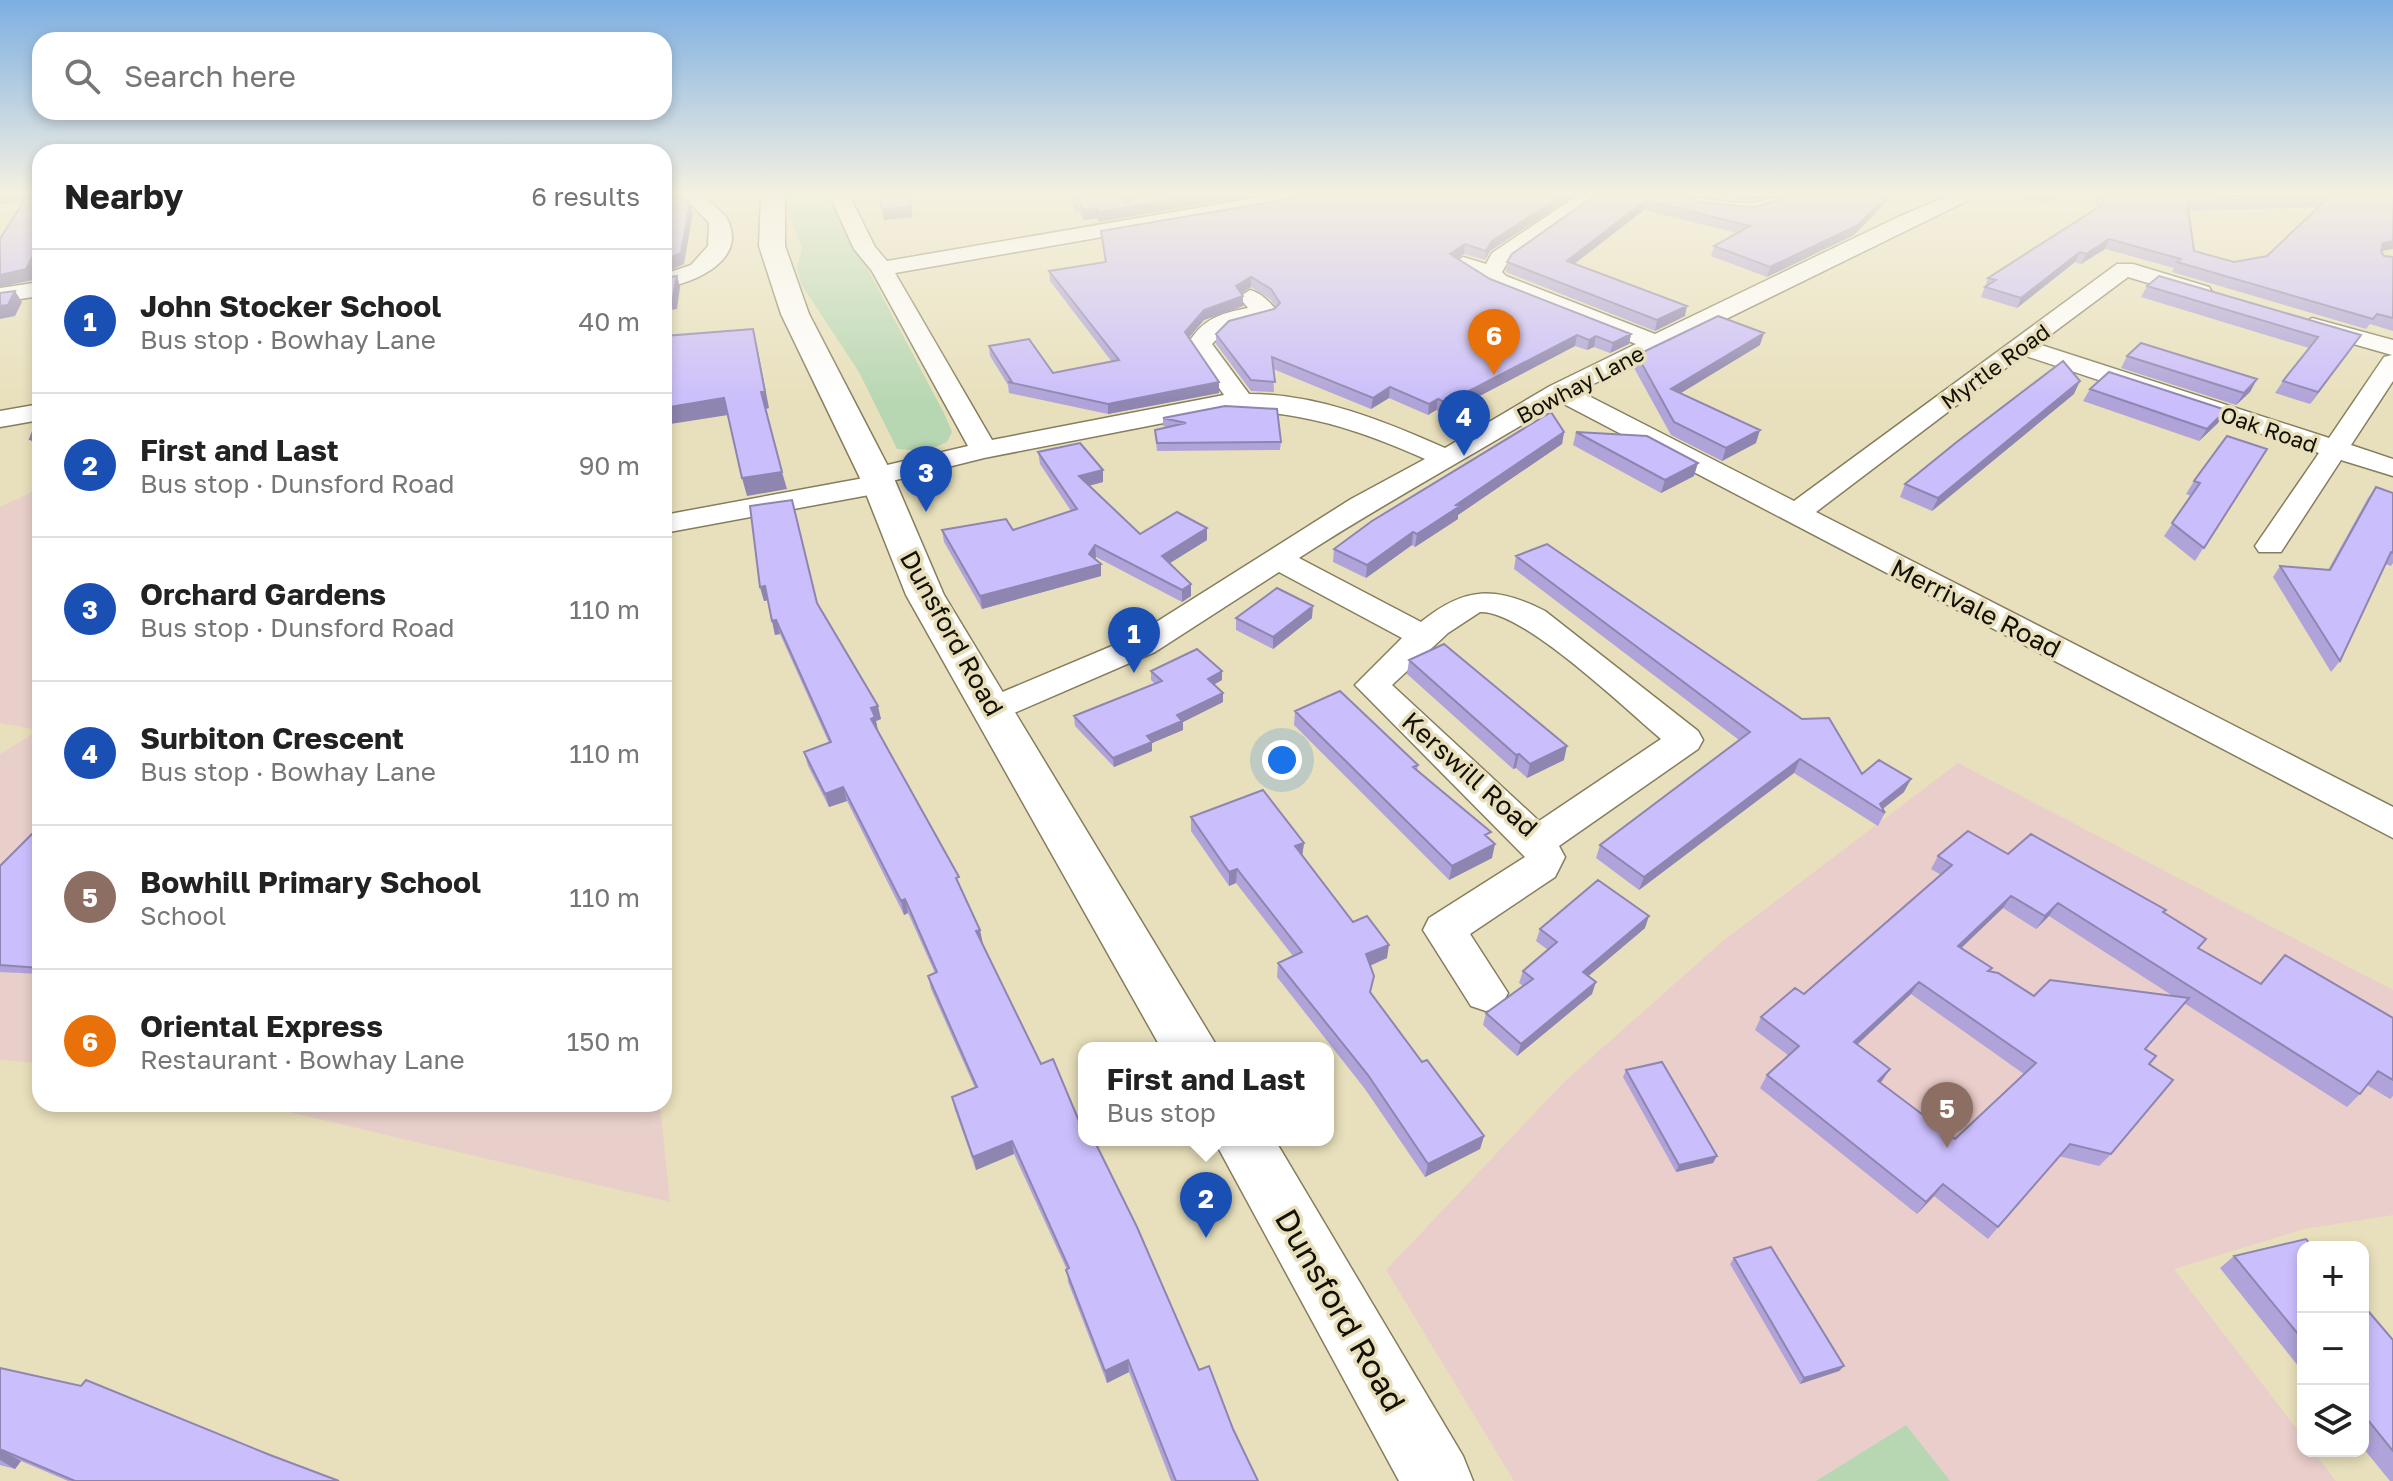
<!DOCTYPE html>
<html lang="en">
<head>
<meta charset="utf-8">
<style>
  :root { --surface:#fff; --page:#f6f6f6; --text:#222; --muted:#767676; --line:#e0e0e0; --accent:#0b8043 }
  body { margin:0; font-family:"Golos Text",sans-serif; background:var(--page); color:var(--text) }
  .controls { position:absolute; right:24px; bottom:24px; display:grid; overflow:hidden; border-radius:16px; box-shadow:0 4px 12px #0003 }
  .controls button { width:72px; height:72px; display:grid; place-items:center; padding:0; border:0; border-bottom:2px solid var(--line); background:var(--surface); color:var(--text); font:40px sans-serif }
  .you { position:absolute; left:1282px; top:760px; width:28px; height:28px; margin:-20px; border:6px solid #fff; border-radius:50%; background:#1a73e8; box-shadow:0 0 0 12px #1a73e833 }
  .badge { display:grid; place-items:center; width:52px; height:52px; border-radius:50%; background:var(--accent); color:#fff; font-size:26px; font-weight:700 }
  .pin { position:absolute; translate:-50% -66px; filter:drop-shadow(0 2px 4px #0008) }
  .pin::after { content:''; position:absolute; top:42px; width:28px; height:24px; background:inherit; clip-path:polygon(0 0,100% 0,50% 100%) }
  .popup { position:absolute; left:1078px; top:1042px; width:256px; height:104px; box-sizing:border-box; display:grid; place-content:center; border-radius:16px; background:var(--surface); filter:drop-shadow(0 2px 6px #0005); font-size:26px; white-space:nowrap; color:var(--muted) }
  .popup b { font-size:30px; color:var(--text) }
  .popup::after { content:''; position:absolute; left:50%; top:100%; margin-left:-16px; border:16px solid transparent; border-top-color:var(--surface) }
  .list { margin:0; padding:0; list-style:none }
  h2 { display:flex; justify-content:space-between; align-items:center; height:104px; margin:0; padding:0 32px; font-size:34px }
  h2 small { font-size:26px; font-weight:400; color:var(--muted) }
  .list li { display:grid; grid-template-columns:52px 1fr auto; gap:24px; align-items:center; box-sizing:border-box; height:144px; padding:0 32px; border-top:2px solid var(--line) }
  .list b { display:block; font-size:30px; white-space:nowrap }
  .list p { margin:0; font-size:26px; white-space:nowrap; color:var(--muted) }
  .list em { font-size:26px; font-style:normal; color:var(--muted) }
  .icon { flex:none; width:44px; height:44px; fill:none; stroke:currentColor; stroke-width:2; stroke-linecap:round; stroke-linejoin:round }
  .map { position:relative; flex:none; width:2393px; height:1481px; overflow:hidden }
  .search { position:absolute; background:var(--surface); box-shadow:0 4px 12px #0003; left:32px; top:32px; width:640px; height:88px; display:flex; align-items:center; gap:20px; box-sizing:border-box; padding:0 28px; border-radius:24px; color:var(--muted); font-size:30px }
  .panel { position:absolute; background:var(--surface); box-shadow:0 4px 12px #0003; left:32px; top:144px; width:640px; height:968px; border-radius:24px }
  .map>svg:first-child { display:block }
</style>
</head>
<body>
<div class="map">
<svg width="2393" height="1481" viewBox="0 0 2393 1481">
  <rect width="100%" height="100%" fill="#e8e0bc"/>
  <path fill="#e9cecb" d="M1958,763L2393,990V1215L2304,1229L2174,1269L2303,1437V1451H2313L2336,1481H1514L1386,1270L1566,1080L1724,940Z"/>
  <path fill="#e8cfc9" d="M36,490H40V1063L0,1060V754L39,730L0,723V507Z
    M255,1104H660L670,1202Z"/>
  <path fill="#b7d7b2" d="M785,195H833L859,253L944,413L952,432L947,442L926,451L897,449L859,372L801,284L797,268L802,248L784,202Z
    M1906,1425L1950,1481H1816Z"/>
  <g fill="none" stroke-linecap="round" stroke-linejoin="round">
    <defs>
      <path id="street" d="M682,195H704L726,217C750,259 696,282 664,288V274L691,265L708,246L709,223Z
        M833,195H853V203L875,247L887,261L1272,195H1319L1309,201L895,273L992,440L1224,395L1188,344C1202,319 1221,313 1248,308L1239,297L1250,290C1261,293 1270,302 1277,311L1273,316L1227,329L1212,344L1249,394C1317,394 1384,421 1445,448L1550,386L1636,344L1490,286C1480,272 1462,276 1452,264L1463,257L1486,264L1492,253L1578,195H1602L1508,262L1502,272L1506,276L1655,334L1898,217L1950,195H1979L1579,391L1794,501L2117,264H2133L2209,287L2212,292L2201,299L2128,277L2038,344L2329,438L2384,357L2392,355L2304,330L2300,325L2312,318L2393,340V381L2351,445L2393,459V476L2341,460L2281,552H2259L2255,546L2319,453L2023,355L1816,512L2393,807V838L1560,402C1473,455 1384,503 1299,558L1421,622C1465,586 1496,586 1545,611L1698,731L1703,740L1698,749L1559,846L1565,857L1555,877L1470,934L1508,993L1501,1006L1486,1011L1471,1006L1423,930L1429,918L1525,857L1355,685L1402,638L1279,572L1155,652L1005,717L993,721L981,717L975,709L981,701L1131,638L1351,499L1425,459C1360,430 1297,409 1225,411L984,458L892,481L894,484L890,490L880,493L664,533V515L864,478L866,470L968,446L872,271L854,249L833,203ZM1480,612C1523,610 1625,709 1661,739L1539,821L1392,685L1448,633Z
        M1670,195C1696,195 1721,203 1746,203C1763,202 1778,195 1796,195C1773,222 1693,218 1670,195Z
        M40,282V296L0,302V288Z
        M40,404V420L0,427V411Z"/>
      <path id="secondary" d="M761,195H785V246L809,314L893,476L944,595L1218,1048H1161L906,595L859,476L781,314L759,246Z
        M1214,1140H1275L1463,1456L1473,1481H1399Z"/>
    </defs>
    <use href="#street" stroke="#857d5d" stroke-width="3"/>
    <use href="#secondary" stroke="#857d5d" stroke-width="3"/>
    <use href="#street" fill="#fff" fill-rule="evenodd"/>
    <use href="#secondary" fill="#fff" fill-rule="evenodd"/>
  </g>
  <path fill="#afa3d9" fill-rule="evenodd" d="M1069,196H1123L1127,202L1139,196H1251L1098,222V218L1084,220L1078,211L1077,216Z
    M1305,196H1573L1490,251L1485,260L1464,254L1457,258L1490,279L1631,334L1629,344L1610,353L1594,347L1587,350L1575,346L1445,414L1436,410L1428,415L1389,398L1371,409L1273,369L1274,392L1251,391L1216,344V334L1276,307L1270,299L1251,287L1241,293L1243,296V306L1204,320L1189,338L1219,393L1108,414L1009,393L1008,385L990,356L989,346L1053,373L1112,362L1050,281L1049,271L1105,262L1101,231Z
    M1594,196L1755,207L1789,197L1790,196H1892L1854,235L1767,277L1711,256L1714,246L1737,233L1644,210L1574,264L1685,316L1655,331L1506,272L1507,262Z
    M1707,196H1779L1746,200Z
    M2013,196H2061L2046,203Z
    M2091,196H2393L2381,252L2384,256L2393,257V331L2370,324L2366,329L2172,272L2174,268L2105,249L2081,264L2075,262L2017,308L1981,297L1988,278L2098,207ZM2318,207L2267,256L2234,262L2194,251L2188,211Z
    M2147,286L2353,347L2310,404L2275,393L2283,381L2309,348L2141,297Z
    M1760,345L1680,393L1756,443L1722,461L1671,435L1634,368L1637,355Z
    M2127,356L2257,379L2250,392L2236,405L2121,368Z
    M2090,389L2218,423L2199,441L2083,401Z
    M2074,394L1932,511L1900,497L1905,484Z
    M1163,418L1281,442L1280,450L1157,451L1155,430L1167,427L1163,426Z
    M1564,432L1562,444L1458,515V519L1415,547L1412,545L1366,578L1333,562L1334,549Z
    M1576,432L1694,476L1661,493L1573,445Z
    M2267,449L2195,561L2164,536L2191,496L2186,494L2194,481Z
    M1038,452L1103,482L1089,486L1140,534L1207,528V540L1170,563L1191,596L1182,602L1096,557L1095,559L1101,576L982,609L944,542L942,530H1013L1071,511L1040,464Z
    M2376,487L2393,493V563L2391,566L2385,564L2340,661L2331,672L2273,577L2280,566L2328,570L2368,498Z
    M1516,556L1862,774L1904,792L1883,809L1885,813L1878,826L1794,773L1639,890L1596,858L1600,845L1739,740L1514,569Z
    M760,587L817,604L881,719L876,721L878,731L962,890L982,944L1041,1064L1084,1133L1199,1370L1233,1429L1258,1481H1171L1129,1372L1107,1383L1068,1282L1067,1270L1014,1154L976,1170L955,1110L952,1097L975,1088L931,989L928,976L935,973L908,913L904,915L847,801L829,807L808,766L804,752L829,743L780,634L775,635L768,600L764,601Z
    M1236,618H1312L1273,649L1236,630Z
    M1409,660L1564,760L1527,778L1516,768L1513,769L1407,674Z
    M1151,671L1222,680L1214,685L1223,702L1183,722V730L1152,743V751L1114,767L1075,726L1074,716L1155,684L1151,680Z
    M1295,711L1418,765L1417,771L1489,838L1492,858L1449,880L1294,725Z
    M1191,817L1304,843L1302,856L1353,922L1387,958L1370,966L1371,994L1422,1062L1484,1136L1480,1149L1425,1177L1365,1089L1277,977L1278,963L1293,956L1236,883L1229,886L1191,831Z
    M40,826V974L0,972V866Z
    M2008,854L2164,913L2199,948L2260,984L2285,955L2393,1018V1096L2390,1099L2367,1085L2360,1094L2347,1107L2184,1003L2145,1049L2149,1064L2111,1154L2099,1166L2059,1156L1988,1239L1934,1196L1917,1214L1760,1088L1767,1075L1788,1055L1755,1030L1761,1017L1804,994L1941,875L1931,869L1938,856ZM2003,908L2036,929L2049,916L2173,996H2034L1989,972L1992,968L1961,948ZM1911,994L2024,1074L1955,1139L1880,1083L1857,1045Z
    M1645,928L1588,976L1592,994L1517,1056L1483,1025L1486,1013L1523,986L1519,983L1523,971L1548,950L1536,941L1540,929Z
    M1626,1070L1713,1163L1676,1172L1623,1077Z
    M2303,1247V1372L2220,1268L2234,1256Z
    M1734,1258L1844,1366L1839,1371L1800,1384L1730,1264Z
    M2363,1305L2393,1340V1481H2390L2363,1448Z
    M0,1368L270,1455L339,1481H68L21,1461L15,1469L0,1465Z"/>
  <path fill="#8e85b0" d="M0,196H35L37,199L0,204Z
    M1197,196H1251L1098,222V212Z
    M1561,196H1573L1490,251L1485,260L1486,251L1492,241Z
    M1747,196H1779L1746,200Z
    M1887,196H1892L1854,235L1767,277L1770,267Z
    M2049,196H2061L2046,203Z
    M1646,200L1644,210L1565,271L1567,261Z
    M690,202L693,213L684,264L664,273V260Z
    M911,206L913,217L884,220L882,210Z
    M1097,208L1098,218L1084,220L1083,210Z
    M2109,239L2105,249L2081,264L2086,254Z
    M2393,241V249L2377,252L2383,243Z
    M40,243V266L33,280L0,287V275Z
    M1465,244L1464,254L1449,264L1450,254Z
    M2080,252L2075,262L2017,308L2021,298Z
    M677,276L680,287L677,309L664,311V299Z
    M1251,277V287L1236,297V286Z
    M15,291L22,302L15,316L0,319V306Z
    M1243,296V306L1204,320L1185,342V332L1204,310Z
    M1687,306L1685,316L1655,331L1657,320Z
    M753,329L757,346L769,408L766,409L761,392Z
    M1764,333L1760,345L1668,401L1671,389Z
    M1631,334L1629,344L1610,353L1613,343Z
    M1577,335L1575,346L1445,414L1446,403Z
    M2361,335L2353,347L2310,404L2318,392Z
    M1596,336L1594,347L1587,350L1589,340Z
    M2257,379L2250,392L2236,405L2244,393Z
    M2080,381L2074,394L1932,511L1938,498Z
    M1219,382V393L1108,414V404Z
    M1390,387L1389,398L1371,409L1373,398Z
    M724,398L728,415L664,425V408Z
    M1438,399L1436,410L1428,415L1429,404Z
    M2226,410L2218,423L2199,441L2207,429Z
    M1760,430L1756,443L1722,461L1726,448Z
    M1564,432L1562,444L1458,515V519L1415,547L1417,534L1456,505Z
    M40,438V452H39L30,439Z
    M1698,463L1694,476L1661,493L1665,480Z
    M1103,470V482L1080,488L1079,476Z
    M782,472L787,489L747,496L742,478Z
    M1207,528V540L1162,568V556Z
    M1413,532L1412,545L1366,578L1367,565Z
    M1095,545L1096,557L1090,566L1089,554Z
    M1101,564V576L982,609L980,596Z
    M1191,584V596L1182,602V590Z
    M765,586L769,600L764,601L760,587Z
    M1313,606L1312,618L1273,649V637Z
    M776,620L780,634L775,635L772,621Z
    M1222,671V680L1207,688L1208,679Z
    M1223,693V702L1183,722V730L1152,743V751L1114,767L1113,758L1177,715Z
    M878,706L881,719L876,721L878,731L874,732L871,719V708Z
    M1567,746L1564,760L1527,778L1530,764Z
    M1519,754L1516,768L1513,769L1516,755Z
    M1800,759L1794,773L1639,890L1644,877Z
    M1911,779L1904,792L1881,810L1880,804Z
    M843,787L847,801L829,807L825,794Z
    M1304,843L1302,857L1295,846Z
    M1495,844L1492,858L1449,880L1452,866Z
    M1237,869L1236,883L1229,886V872Z
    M2011,896L2003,908L1950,959L1958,946Z
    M905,899L908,913L904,915L901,901Z
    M2058,903L2049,916L2036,929L2045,916Z
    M1649,916L1645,928L1579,984L1583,972Z
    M980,930L983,944L979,945L976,931Z
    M1389,945L1387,958L1364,968L1366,954Z
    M1596,982L1592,994L1517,1056L1521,1044Z
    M1919,982L1911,994L1846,1055L1854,1042Z
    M1890,1069L1882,1081L1870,1093L1878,1081Z
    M1484,1136L1480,1149L1425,1177L1428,1164Z
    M1012,1141L1014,1154L976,1170L973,1157Z
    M1717,1156L1713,1163L1676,1172L1679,1165Z
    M1943,1184L1934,1196L1917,1214L1926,1202Z
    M1128,1360L1129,1372L1107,1383L1105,1371Z
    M1844,1366L1839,1371L1800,1384L1804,1378Z
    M2,1450L21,1461L15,1469L0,1460V1453Z"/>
  <path fill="#cbbefc" stroke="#8e85b0" stroke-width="2" fill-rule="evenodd" d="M27,196H40V243L26,269L0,275V239Z
    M880,196H910L911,206L882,210Z
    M1072,196H1123L1127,202L1139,196H1197L1098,212L1097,208L1083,210L1078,201L1076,207Z
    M1305,196H1561L1492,241L1486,251L1465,244L1450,254L1490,279L1631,334L1613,343L1596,336L1589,340L1577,335L1446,403L1438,399L1429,404L1390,387L1373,398L1272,357L1275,382L1251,380L1216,334L1229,321L1274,309L1280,303L1271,289L1251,277L1236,286L1243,296L1204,310L1185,332L1219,382L1108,404L1008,382H1012L989,346L1029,339L1053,373L1119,360L1049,271L1106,262L1101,231Z
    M1594,196H1686L1698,202L1755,207L1789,197L1790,196H1887L1858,225L1770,267L1714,246L1750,226L1646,200L1567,261L1687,306L1657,320L1507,262L1512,254Z
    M2100,196H2393V241L2383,243L2381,251L2384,256L2393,257V318L2377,314L2373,319L2177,262L2181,259L2109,239L2086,254L2080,252L2021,298L1985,287L1996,280L1988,278L2105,203ZM2328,198L2267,256L2234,262L2194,251L2187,201Z
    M674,198L690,202L681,253L664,260V227Z
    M677,276L673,297L664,299V278Z
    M2159,276L2361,335L2318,392L2283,381L2318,337L2147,286Z
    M15,291L8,305L0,306V293Z
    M1718,316L1764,333L1671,389L1760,430L1726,448L1674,422L1637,355Z
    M753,329L765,392H761L782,472L742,478L724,398L664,408V336Z
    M2141,343L2257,379L2244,393L2127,356Z
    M2063,361L2080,381L1938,498L1905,484L1958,441Z
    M2109,372L2226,410L2207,429L2090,389Z
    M1225,406L1277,409L1281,442L1157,443L1155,430L1186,423L1163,418Z
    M1551,412L1564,432L1456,505L1460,506L1417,534L1413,532L1367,565L1334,549L1372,521Z
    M40,414V438L30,439Z
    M1576,432L1647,436L1698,463L1665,480Z
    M2227,436L2267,449L2204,548L2172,523L2200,483L2194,481Z
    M1080,443L1103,470L1079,476L1140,534L1177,512L1207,528L1162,556L1191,584L1182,590L1095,545L1089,554L1101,564L980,596L942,530L1006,519L1013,530L1077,509L1038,452Z
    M2376,487L2393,493V553L2391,552L2340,661L2280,566L2330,570Z
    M792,500L817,603L878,706L871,708L875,717L871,719L959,877L956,878L980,930L976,931L1041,1064L1053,1059L1084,1133V1140H1094L1137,1227L1199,1370L1209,1366L1233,1429L1258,1481H1176L1128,1360L1105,1371L1066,1270L1069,1268L1012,1141L973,1157L952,1097L977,1087L928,976L937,972L905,899L901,901L843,787L825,794L804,752L831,742L776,620L772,621L765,586L760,587L750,506Z
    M1547,544L1802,719L1829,718L1862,774L1879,760L1911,779L1880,804L1885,813L1800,759L1644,877L1600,845L1750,732L1516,556Z
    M1277,588L1313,606L1273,637L1236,618Z
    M1444,644L1567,746L1530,764L1519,754L1516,755L1409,660Z
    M1197,649L1222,671L1208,679L1223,693L1177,715L1182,721L1147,736L1152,742L1113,758L1074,716L1162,681L1151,671Z
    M1340,691L1418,765L1413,767L1491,832L1485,835L1495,844L1452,866L1295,711Z
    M1263,790L1304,843L1295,846L1353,922L1367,916L1389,945L1366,954L1374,976L1370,992L1422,1062L1427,1060L1484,1136L1428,1164L1368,1075L1278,963L1302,952L1237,869L1229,872L1191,817Z
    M40,826V968L0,965V866Z
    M1968,831L2008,854L2031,834L2166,910L2163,912L2206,939L2198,948L2261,984L2285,955L2393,1018V1080L2378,1071L2360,1094L2058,903L2045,916L2011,896L1958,946L1992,968L1988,971L1998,973L2034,996L2050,980L2189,998L2145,1049L2156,1056L2149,1064L2173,1080L2111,1154L2070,1144L1998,1227L1943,1184L1926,1202L1767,1075L1799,1046L1761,1017L1795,988L1804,994L1952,865L1938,856ZM1919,982L2036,1063L1955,1139L1878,1081L1890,1069L1854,1042Z
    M1598,880L1649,916L1583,972L1596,982L1521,1044L1486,1013L1533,979L1523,971L1557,942L1540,929Z
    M1662,1062L1717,1156L1679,1165L1626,1070Z
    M2306,1239L2312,1247H2303V1340L2234,1256Z
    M1771,1247L1844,1366L1804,1378L1734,1258Z
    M2363,1305L2393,1340V1451L2363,1414Z
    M0,1368L81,1386L86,1380L270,1455L339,1481H75L2,1450L0,1453Z"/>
  <linearGradient id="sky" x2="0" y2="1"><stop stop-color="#7dafe2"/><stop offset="0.48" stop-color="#f5f1e1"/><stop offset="1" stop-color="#f5f1e1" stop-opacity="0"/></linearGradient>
  <rect width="2393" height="403" fill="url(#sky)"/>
  <g text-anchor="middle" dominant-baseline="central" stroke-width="7" stroke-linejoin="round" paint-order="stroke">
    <g font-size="22" fill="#131004" stroke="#e8e0bc">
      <text transform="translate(1995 366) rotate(-36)">Myrtle Road</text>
      <text transform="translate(1580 384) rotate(-28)">Bowhay Lane</text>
      <text transform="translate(2269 429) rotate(19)">Oak Road</text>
    </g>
    <g font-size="26" fill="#131004" stroke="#e8e0bc">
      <text transform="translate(1976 608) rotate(27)">Merrivale Road</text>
      <text transform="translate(952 633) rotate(61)">Dunsford Road</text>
      <text transform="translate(1470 774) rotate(42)">Kerswill Road</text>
    </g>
    <g font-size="32" fill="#131004" stroke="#e8e0bc">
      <text transform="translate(1341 1310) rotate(60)">Dunsford Road</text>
    </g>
  </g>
</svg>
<div class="controls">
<button>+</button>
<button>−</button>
<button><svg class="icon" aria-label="layers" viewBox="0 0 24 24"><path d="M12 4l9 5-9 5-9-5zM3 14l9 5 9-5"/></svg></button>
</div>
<div class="you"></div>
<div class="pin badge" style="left:1134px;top:673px;background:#1a4fb4">1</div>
<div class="pin badge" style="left:1206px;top:1238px;background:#1a4fb4">2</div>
<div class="popup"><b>First and Last</b>Bus stop</div>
<div class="pin badge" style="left:926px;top:512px;background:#1a4fb4">3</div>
<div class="pin badge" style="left:1464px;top:456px;background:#1a4fb4">4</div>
<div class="pin badge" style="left:1947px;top:1148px;background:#8d6e63">5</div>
<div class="pin badge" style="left:1494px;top:375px;background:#e8710a">6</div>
<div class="search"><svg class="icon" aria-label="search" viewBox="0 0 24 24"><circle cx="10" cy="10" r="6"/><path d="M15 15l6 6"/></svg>Search here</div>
<section class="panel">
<h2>Nearby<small>6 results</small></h2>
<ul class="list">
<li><span class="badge" style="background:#1a4fb4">1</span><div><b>John Stocker School</b><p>Bus stop · Bowhay Lane</p></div><em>40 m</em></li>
<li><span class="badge" style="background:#1a4fb4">2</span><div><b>First and Last</b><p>Bus stop · Dunsford Road</p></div><em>90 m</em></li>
<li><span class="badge" style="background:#1a4fb4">3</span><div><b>Orchard Gardens</b><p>Bus stop · Dunsford Road</p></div><em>110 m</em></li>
<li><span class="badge" style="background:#1a4fb4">4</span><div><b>Surbiton Crescent</b><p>Bus stop · Bowhay Lane</p></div><em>110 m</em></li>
<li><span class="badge" style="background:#8d6e63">5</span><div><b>Bowhill Primary School</b><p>School</p></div><em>110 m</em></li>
<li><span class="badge" style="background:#e8710a">6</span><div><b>Oriental Express</b><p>Restaurant · Bowhay Lane</p></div><em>150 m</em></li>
</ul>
</section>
</div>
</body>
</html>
